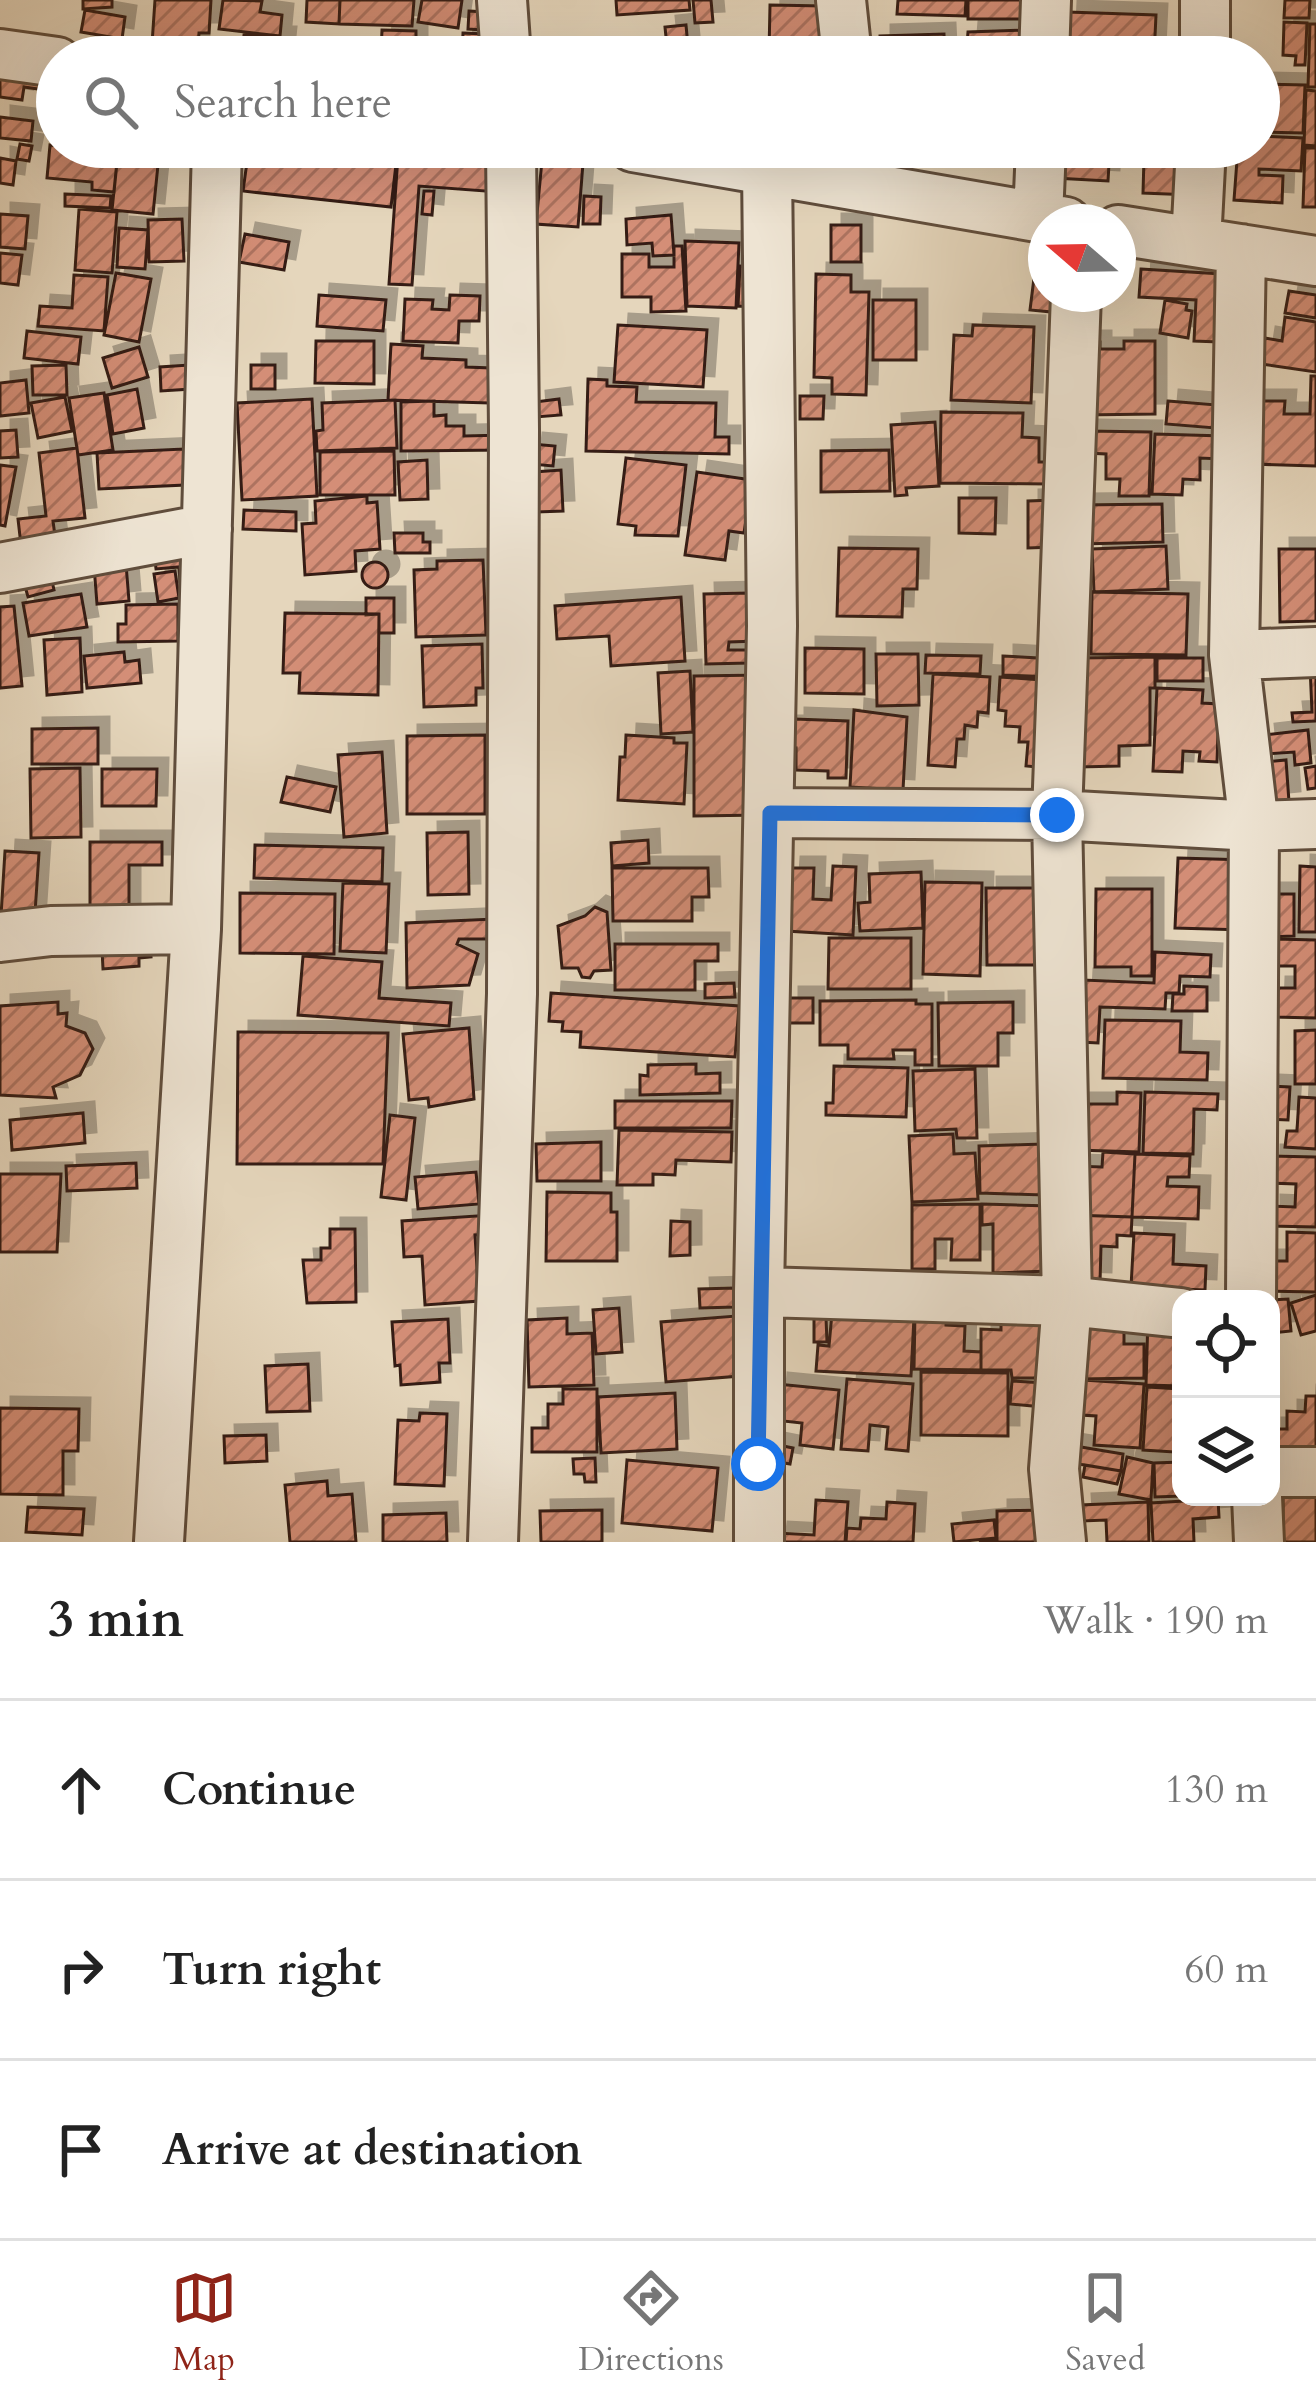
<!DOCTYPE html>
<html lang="en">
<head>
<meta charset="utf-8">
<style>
  :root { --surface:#fff; --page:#f6f6f6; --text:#222; --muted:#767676; --line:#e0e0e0; --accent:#8f2418 }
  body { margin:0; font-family:Cardo,serif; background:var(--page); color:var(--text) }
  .controls { position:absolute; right:36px; bottom:36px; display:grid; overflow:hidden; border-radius:24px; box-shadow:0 12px 48px #0002 }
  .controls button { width:108px; height:108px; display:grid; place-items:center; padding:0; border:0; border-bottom:3px solid var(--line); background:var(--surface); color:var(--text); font:60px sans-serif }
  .compass { position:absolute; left:1028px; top:204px; width:108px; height:108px; border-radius:50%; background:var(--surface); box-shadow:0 12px 48px #0002; rotate:290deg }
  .stop { position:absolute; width:36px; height:36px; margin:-27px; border:9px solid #1a73e8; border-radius:50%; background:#fff }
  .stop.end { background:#1a73e8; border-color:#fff; box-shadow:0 3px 12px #0008 }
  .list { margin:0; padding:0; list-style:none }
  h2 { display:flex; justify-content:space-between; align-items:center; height:156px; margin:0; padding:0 48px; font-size:51px }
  h2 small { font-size:39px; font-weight:400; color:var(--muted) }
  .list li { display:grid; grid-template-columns:78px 1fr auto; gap:36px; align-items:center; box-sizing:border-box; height:180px; padding:0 48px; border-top:3px solid var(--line) }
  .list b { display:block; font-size:45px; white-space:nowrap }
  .list em { font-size:39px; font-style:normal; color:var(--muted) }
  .icon { flex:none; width:66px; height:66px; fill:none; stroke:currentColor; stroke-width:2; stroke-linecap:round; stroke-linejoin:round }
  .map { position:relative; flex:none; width:1316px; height:1542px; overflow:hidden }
  .search { position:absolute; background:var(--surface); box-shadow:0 12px 48px #0002; left:36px; right:36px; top:36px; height:132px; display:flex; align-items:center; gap:30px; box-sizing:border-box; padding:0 42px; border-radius:66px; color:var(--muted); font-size:45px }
  .sheet { height:696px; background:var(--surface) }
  nav { display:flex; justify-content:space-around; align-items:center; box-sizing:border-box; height:168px; border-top:3px solid var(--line); background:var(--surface); font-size:33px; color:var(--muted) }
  nav a { display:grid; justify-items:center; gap:6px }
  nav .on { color:var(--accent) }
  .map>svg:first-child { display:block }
</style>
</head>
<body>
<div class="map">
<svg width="1316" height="1542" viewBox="0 0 1316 1542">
  <defs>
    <pattern id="building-hatch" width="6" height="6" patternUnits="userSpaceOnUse" patternTransform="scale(3)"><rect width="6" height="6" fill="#d48e77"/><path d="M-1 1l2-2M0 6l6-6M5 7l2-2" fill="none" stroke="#ad7360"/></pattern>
    <filter id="shadow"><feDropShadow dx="11" dy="-11" stdDeviation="0" flood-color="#0004"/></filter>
  </defs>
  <rect width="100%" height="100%" fill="#e5d6bc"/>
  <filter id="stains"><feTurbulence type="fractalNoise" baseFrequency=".00167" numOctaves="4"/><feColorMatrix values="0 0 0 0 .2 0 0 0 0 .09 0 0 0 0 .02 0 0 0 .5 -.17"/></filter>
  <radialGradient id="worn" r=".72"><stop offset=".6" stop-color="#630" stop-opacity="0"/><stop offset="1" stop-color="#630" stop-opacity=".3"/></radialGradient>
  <path fill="url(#building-hatch)" stroke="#341f12" stroke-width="3" filter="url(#shadow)" d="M83,0H112V7L83,9Z
    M155,0H211L209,33H199L198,46L152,44Z
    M223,0L262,1L260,12L282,15L280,36L219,29Z
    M307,0H340L339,24L306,22Z
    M340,0H414L412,26L339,24Z
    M422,0H462L458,28L418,22Z
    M616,0H689L690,10L617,15Z
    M693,0H711L713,22L695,23Z
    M898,0H966L965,16L897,14Z
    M968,0H1034V19H968Z
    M1285,0H1310L1309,18H1284Z
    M770,5L824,6V57H761V53H769Z
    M85,10L125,17L122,39L81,32Z
    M469,11L485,12L483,30L468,29Z
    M1067,12L1156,15L1154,57H1065Z
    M1284,22L1307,23L1305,65H1295L1296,56L1283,55Z
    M1310,24H1316V87H1308Z
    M686,25L689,57H668L665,27Z
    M382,30L416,31V53H381Z
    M1029,30L1027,57H966L968,32Z
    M463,33L484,34L483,57H462Z
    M944,34L945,57H880V36Z
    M244,35L285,38L283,57L242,54Z
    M0,73L46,79L45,90L24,87L22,100L0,97Z
    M1259,84L1305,85L1303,133L1259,132L1262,106H1259Z
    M1306,90L1316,91V146L1304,145Z
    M0,117L33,121L31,141L0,138Z
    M1259,136L1303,138L1301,171L1259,169V175L1283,176L1282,203L1234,200L1238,147H1259Z
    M20,144L32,146L29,161L17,159Z
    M50,145L118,152L114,192L92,190V182L47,178Z
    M249,147H319L397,156L391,207L243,191Z
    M1056,147H1110L1108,181L1055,178Z
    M1139,147H1192L1191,195L1143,193L1144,158H1139Z
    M1305,148H1316V207H1303Z
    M118,152L159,155L153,214L112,210Z
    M398,156L500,163L498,192L419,186L412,285L389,284Z
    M0,158L16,161L13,185L0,183Z
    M542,160L583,163L578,227L536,224Z
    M424,191H434L432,215L422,214Z
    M65,194L111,196L110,208L65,206Z
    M584,196L601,197L600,224H583Z
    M79,209L117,212L112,273L75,270Z
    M0,214L28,216L25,249L0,247Z
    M671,215L674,255L653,256L652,243L627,245L626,219Z
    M182,219L184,261L149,262L148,220Z
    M831,225H861V262H831Z
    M119,228L148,230L145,269L117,267Z
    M245,234L289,242L284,270L239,262Z
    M685,241L739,243L736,308L687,306Z
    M674,246H682L686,311L651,312V297H622V254H649V267H674Z
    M0,253L22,255L18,285L0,283Z
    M1037,254L1046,255V294H1054L1052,312L1030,310Z
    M740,266L756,267L754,307L738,306Z
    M1141,269L1222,274L1219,342L1194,341L1196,300L1139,297Z
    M116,273L151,279L139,342L104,335Z
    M816,274L851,275V292H869L866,395L832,394V378L814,377Z
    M74,275L108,277L104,331L38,326L40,306L72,308Z
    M1289,291L1316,295V318L1285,313Z
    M319,295L386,300L383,331L317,326Z
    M450,295L480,296L479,321H459L458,343L403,341L405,299L433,300L432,309L449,310Z
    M873,300H916V360H873Z
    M1165,300L1187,304L1186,310L1192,311L1188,338L1160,333Z
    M1285,317L1316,322V372L1261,364L1265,338L1282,341Z
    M618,325L707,330L703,387L614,382Z
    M973,325L1034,327L1031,403L951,400L954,335L972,336Z
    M27,331L81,337L78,364L24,358Z
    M316,341H374V384L315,383Z
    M1124,341H1155V414L1081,415L1080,342H1100V349H1124Z
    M391,344L423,346L422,358L466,360V367L491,368L489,403L388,400Z
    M139,347L148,377L112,388L103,358Z
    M66,365L67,395H33L32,366Z
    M189,365L191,389L161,391L160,367Z
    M251,365H275V389H251Z
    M1311,376H1316V466L1252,464L1254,401H1285L1284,414H1310Z
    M588,379L607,380V386L637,387L636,402L716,403L715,437H729V454L586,451Z
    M26,380L29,413L0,416V383Z
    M137,389L144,428L113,434L107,395Z
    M104,393L113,450L78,455L69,398Z
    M800,396H824L823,419H800Z
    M65,397L72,431L38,438L31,403Z
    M312,399L317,496L242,500L237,403Z
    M559,399L561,415L536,417L535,402Z
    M395,400L397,448L317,451L316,431L323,430L322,403Z
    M434,401V416L446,415V426H464V436L506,435V450L401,451V402Z
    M1168,401L1217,405L1215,428L1166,424Z
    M941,412L1023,413L1022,437L1039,438V462H1050L1049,484L940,483Z
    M935,422L939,486L906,488L907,495L895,496L891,425Z
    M16,430L18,457L0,458V431Z
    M1088,431L1151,432L1149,496H1119L1120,479H1106V454L1087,453Z
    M1155,434L1223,436L1222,459L1200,458V480L1183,479L1182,495L1152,494Z
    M532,444L555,446L553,466L530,464Z
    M77,448L85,518L53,521L57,551L22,554L18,519L46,516L39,453Z
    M184,449L185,485L99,489L97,453Z
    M889,450L890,491L821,492V451Z
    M394,451L395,495H320V452Z
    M626,458L686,465L678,536L635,535L636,526L618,524Z
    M427,460L428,499L400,500L398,462Z
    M0,465L16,467L5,526L0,525Z
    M561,470L563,511L537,512L534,472Z
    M697,472L752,480L744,533L729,531L725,560L685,555Z
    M367,496V503L377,502L380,549L355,551L356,571L305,575L302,524L316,523L315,501Z
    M959,498H996L995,534L959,533Z
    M1054,500V547L1028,548V501Z
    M1162,504L1163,542L1080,544L1079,505Z
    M244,510L296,512V531L243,529Z
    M394,533H423V542H430V553H395Z
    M1166,546L1168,589L1094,592L1092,549Z
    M192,548L195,579L180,581L179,567L156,569L154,552Z
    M839,548L918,549L917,589H903L902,617L837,616Z
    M1279,549H1316V621L1280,622Z
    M483,560L486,635L416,637L414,570L437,569V561Z
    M362 575a13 13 0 1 1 26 0a13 13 0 1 1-26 0Z
    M126,564L129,601L97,604L94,566Z
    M175,571L179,598L158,602L154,574Z
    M50,572L54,590L28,597L23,579Z
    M1092,592L1188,594L1186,655L1091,654Z
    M748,593L758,641L729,642L728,650H749V663L706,664L704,594Z
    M81,594L87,627L29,636L23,603Z
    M681,597L685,661L611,666L609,636L557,639L555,606Z
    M366,598H394V633H379V614L366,615Z
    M178,604V641L118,642V624H126V605Z
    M14,606L22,686L0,688V607Z
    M285,613L379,614L378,695L299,693L300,673H283Z
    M80,638L82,692L47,695L44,640Z
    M482,644L483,688H476V705L424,707L422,646Z
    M805,648L864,649V694L805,693Z
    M124,652L125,662L139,660L141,683L87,688L84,656Z
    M876,654H918L919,705L877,706Z
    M926,655L981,656L980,674L925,673Z
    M1003,656L1055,659L1054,677L1003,675Z
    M1155,657V688H1150V745L1119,746V766L1079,767V658Z
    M1157,658H1203V681H1157Z
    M1310,666H1316V721L1293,722L1292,713L1312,712Z
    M690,671L693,732L661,734L658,673Z
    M933,674L990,677L988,713L978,712L977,727L965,725L964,739H957L955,767L928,765Z
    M763,675V815L694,816V676Z
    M1000,677L1056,681L1049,768L1026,766L1028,742H1019L1020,727L1005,726L1006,711L998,710Z
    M1157,688L1203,690L1202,703L1219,704L1217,762L1199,761L1200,752L1183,751L1182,772L1153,771Z
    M854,710L907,717L903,790L850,787Z
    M794,719L848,721L846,778H828V771L796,770V748L782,747V727H794Z
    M98,728V764H32V729Z
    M1308,730L1311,763L1295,765L1294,752L1266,754L1264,735Z
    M485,735V814H407V736Z
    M626,735L674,738V743H687L684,804L618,800L620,757H625Z
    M382,752L387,833L344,837L338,755Z
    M1286,760L1289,802L1267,804L1264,762Z
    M1316,766V788L1308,789L1305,768Z
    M80,768L81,837L31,838L30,769Z
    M102,769H157L156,806H102Z
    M287,777L336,787L330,812L281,802Z
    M468,832L469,894L428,895L427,833Z
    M648,840L649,863L612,866L611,843Z
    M90,842H162V865H129V924H90Z
    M255,845L383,848L382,882L254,878Z
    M5,851L39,853L34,928L1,916Z
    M1178,858L1248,860L1245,930L1175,928Z
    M833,866L856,867L853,935L786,931L790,868H814L813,899L831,900Z
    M1300,866L1316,867V932H1299Z
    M612,868H708L709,897H692V921H613Z
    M921,872L923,928L860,931L858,903L870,902L869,874Z
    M925,882L982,883L980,976L923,974Z
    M343,883L389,884L386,953L340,951Z
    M986,888H1039V965H987Z
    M1096,889H1152V976H1131V967H1095Z
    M240,893L335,894L334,954L240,953Z
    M1266,894H1294V936L1266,937Z
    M595,907L607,912L611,970L594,971L590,978L582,977L578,968H562L558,926L585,916Z
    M494,919L497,939H459L457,944L478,954L469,985L407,988L406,923Z
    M829,938H911V989H828Z
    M1275,939L1316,940V1018L1274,1017L1275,988H1295V966H1274Z
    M615,944H718V961H695V990H615Z
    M150,945L151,957L139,958V966L103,969L102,949Z
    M1155,952L1211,955L1210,977L1180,976L1179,993H1166L1165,1009L1100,1007L1098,1043L1080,1042L1083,980L1154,983Z
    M303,956L382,962L379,998L451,1003L449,1026L298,1015Z
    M734,983L735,997L705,998V984Z
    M1184,986L1207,987V1011H1172L1173,994H1184Z
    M551,993L739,1006L735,1057L580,1047L581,1032L562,1031L563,1022L549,1021Z
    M788,998H813V1023H788Z
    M916,1000V1004H932V1065H915V1050H893L894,1059H848V1045H820V1001Z
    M58,1002V1014L67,1013L66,1026L85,1033L93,1049L80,1075L53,1087L56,1098L0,1095V1006Z
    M1013,1002V1033H998V1066H939L938,1003Z
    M1105,1020L1181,1021L1180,1052L1208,1053L1207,1080L1103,1078Z
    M469,1028L474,1099L429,1107L428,1098L409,1100L403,1034Z
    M1316,1030V1084H1295V1031Z
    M238,1032L388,1033L383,1164H237Z
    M696,1064V1074L720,1073V1093L640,1095V1075L648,1076V1065Z
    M834,1066L908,1068L906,1117L826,1115V1103H833Z
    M975,1069L977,1138H957L956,1129L915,1131L913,1071Z
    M1268,1086L1290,1087L1288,1120L1266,1119Z
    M1117,1092L1141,1093L1139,1152L1077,1150L1078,1104H1117Z
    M1145,1092L1218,1094L1217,1110L1194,1109L1193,1154L1143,1153Z
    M1299,1097L1316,1098V1149L1285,1147L1287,1131H1297Z
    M615,1101H732L731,1128H615Z
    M83,1113L85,1143L12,1150L10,1120Z
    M390,1115L415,1118L406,1200L381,1197Z
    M619,1130L732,1132L731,1162L676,1160L675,1175L653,1174V1185H617Z
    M953,1134L954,1154L975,1153L978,1199L912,1202L909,1136Z
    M601,1142V1181H537L536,1144Z
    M1043,1144L1044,1195L980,1193L979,1146Z
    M1103,1152L1135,1154L1132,1217L1071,1215L1073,1166L1102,1167Z
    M1135,1154L1190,1156L1189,1177H1168L1167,1186L1199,1187L1198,1219L1132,1217Z
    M1270,1156L1316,1157V1227L1270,1226V1206L1295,1207L1296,1184L1269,1183Z
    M136,1163L137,1188L67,1191L66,1166Z
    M476,1172L479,1204L418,1209L415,1177Z
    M0,1174H61L57,1252H0Z
    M547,1192L611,1193V1212H617V1261H546Z
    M980,1204V1260H951L952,1239H935V1269H912V1205Z
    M982,1204L1050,1206L1051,1271L993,1273V1224L982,1225Z
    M491,1215L492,1234L475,1235L479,1301L425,1305L422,1256L404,1257L402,1221Z
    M1071,1215L1132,1217L1131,1236L1117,1235V1247L1101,1246L1100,1283L1068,1282Z
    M671,1221L690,1222V1255L670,1256Z
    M330,1229H355L356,1302L307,1303L303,1260H321V1248H330Z
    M1287,1232L1316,1233V1292L1263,1291L1264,1261H1287Z
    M1134,1233L1174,1235L1173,1264L1206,1266L1205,1290L1131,1287Z
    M734,1288L735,1307L700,1308L699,1289Z
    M1316,1295V1331L1301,1335L1291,1303Z
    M1288,1299L1291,1331L1271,1333V1300Z
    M619,1308L622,1352L596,1354L593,1310Z
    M1079,1310L1124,1322V1344H1144V1378L1079,1379Z
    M915,1312L947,1313L946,1325L965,1326L964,1351L981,1352V1370L914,1369Z
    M832,1313L914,1317L911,1376L816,1371L818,1345L829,1346Z
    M736,1316L740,1376L666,1382L661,1322Z
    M1001,1317H1045L1044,1378H1012L1011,1370H981V1329L1001,1330Z
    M1148,1317H1181V1386L1146,1385Z
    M567,1318V1334L592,1333L594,1385L529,1387L527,1320Z
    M814,1318H826L827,1342H814Z
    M448,1319L450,1363H439L440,1382L401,1385L400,1365L395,1366L392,1322Z
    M308,1364L310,1411L267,1412L265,1366Z
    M921,1372L1008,1373V1436L921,1435Z
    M847,1379L913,1384L908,1451L886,1449L888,1427L870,1425L868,1451L841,1449Z
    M1083,1380L1144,1384L1140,1448L1094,1445L1096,1416L1081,1415Z
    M1012,1381L1045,1383L1044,1407L1010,1404Z
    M777,1384L839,1390L833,1449L800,1445L802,1423L774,1420Z
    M1147,1387L1181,1389V1435L1175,1434L1174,1452L1143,1450Z
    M563,1389H597V1452H532V1428H548V1404H563Z
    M675,1393L677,1449L601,1453L598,1397Z
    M1306,1396H1316V1463H1271V1429H1287V1411L1305,1412Z
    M0,1408L79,1409L78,1451H63V1495L0,1494Z
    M420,1413L447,1414L444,1486L395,1484L398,1420L419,1421Z
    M266,1435L267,1461L225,1463L224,1436Z
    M768,1443L793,1448L790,1464L766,1460Z
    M1069,1445L1123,1454L1121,1471L1066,1462Z
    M1127,1457L1153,1463L1151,1500L1119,1494Z
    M595,1458L596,1482H585L584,1474H574L573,1459Z
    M627,1460L718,1468L712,1531L622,1523Z
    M1181,1462V1496L1155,1497L1154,1463Z
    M1085,1465L1121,1471L1117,1484L1083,1477Z
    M327,1481L328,1496L352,1494L356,1542H290L285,1485Z
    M1283,1490H1316V1542H1266L1283,1541Z
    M1218,1499L1219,1517L1193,1519L1194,1542H1153L1151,1503Z
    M816,1500L848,1502L845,1542H776L777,1533L814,1535Z
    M887,1502L915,1504L913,1542H846L847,1528L860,1529L861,1518L886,1519Z
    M1148,1502L1149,1542H1107L1106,1520L1082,1521L1081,1505Z
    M28,1507L84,1509L82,1535L26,1532Z
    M602,1510V1542H541L540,1511Z
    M1049,1510L1050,1542H979L997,1540V1511Z
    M446,1513L447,1542H383V1515Z
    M994,1520L996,1538L954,1542L952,1524Z"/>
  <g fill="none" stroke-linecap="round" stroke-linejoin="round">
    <defs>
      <path id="minor" d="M502,0L506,57
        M841,0L847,57
        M0,54L57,62
        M1044,57L1046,0
        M1205,57V0
        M633,147L1066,222
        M1038,217L1041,147
        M1118,230L1316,261
        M1196,242L1201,147
        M1241,249L1234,655L1254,826L1251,1299
        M0,568L207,529
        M1234,655L1316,652
        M770,813L1057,815L1254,826L1316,824
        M0,937L51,931L196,929
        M759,1292L1067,1301L1181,1313
        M1271,1472H1316
        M1257,1497L1259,1542
        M159,1542L196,929L217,147
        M493,1542L512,994L514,430L511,147
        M759,1542V1292L772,626L767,167
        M1061,1542L1054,1469L1067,1301L1057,815L1076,294"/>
    </defs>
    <use href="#minor" stroke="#604d3c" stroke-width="54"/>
    <use href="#minor" stroke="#eee4d3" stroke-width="48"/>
  </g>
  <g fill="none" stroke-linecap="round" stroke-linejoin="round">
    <path stroke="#1a73e8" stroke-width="15" d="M758,1464L770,813L1057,815"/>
  </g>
  <rect width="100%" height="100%" filter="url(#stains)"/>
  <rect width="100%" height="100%" fill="url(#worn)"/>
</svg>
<div class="controls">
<button><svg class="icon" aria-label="locate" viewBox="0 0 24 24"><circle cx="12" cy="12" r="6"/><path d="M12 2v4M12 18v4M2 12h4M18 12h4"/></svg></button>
<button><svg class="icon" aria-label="layers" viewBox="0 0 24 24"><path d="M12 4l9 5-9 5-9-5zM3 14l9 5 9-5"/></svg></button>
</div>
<svg class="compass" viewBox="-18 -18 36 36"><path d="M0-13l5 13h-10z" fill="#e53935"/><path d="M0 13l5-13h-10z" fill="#767676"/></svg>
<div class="stop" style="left:758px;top:1464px"></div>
<div class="stop end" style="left:1057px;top:815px"></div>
<div class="search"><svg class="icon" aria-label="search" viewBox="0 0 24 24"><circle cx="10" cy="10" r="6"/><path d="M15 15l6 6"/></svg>Search here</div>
</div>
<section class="sheet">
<h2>3 min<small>Walk · 190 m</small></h2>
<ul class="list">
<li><svg class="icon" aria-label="ahead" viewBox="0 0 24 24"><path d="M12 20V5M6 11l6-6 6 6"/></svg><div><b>Continue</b></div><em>130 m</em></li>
<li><svg class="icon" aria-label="right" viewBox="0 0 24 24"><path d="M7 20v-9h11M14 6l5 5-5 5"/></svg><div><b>Turn right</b></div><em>60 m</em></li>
<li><svg class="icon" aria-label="arrive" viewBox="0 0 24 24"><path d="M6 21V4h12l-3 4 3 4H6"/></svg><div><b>Arrive at destination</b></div></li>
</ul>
</section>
<nav>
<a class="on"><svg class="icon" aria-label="map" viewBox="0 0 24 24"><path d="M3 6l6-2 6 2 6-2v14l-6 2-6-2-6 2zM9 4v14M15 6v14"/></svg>Map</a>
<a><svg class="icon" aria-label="directions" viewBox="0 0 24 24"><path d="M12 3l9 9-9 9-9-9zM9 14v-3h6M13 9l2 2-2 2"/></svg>Directions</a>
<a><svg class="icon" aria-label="saved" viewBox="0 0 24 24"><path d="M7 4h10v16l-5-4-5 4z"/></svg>Saved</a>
</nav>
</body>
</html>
